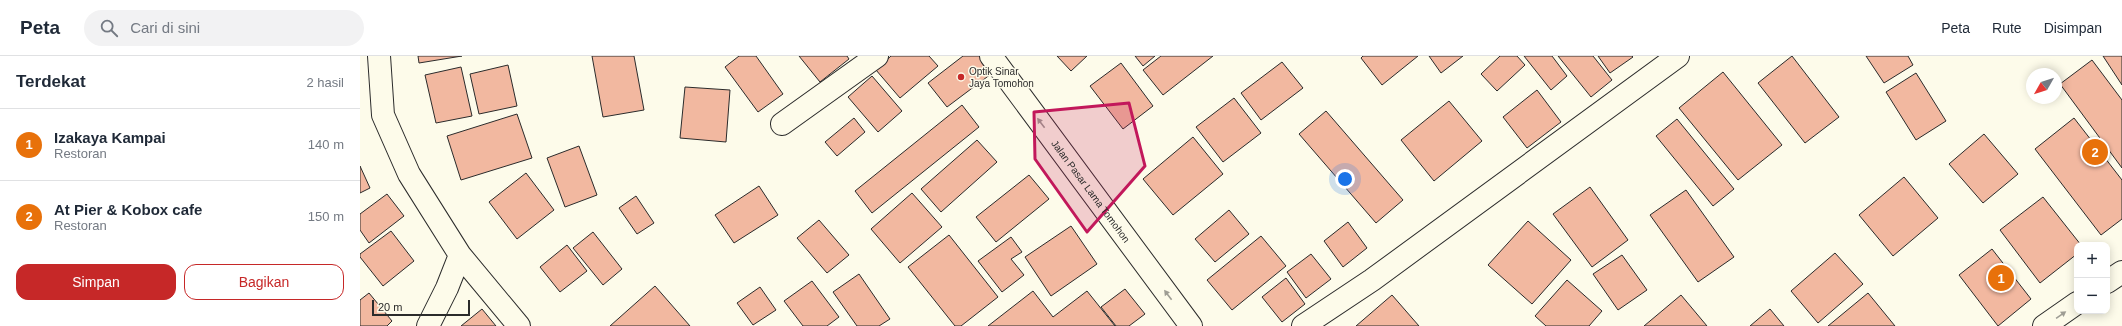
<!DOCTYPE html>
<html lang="id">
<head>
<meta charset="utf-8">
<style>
  :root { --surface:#fff; --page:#f2f2f3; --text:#1f2937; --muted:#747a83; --line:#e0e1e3; --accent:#c62828 }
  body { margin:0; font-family:Arial,sans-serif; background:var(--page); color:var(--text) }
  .controls { position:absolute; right:12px; bottom:12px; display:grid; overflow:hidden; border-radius:8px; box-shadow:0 2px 10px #0003 }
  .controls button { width:36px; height:36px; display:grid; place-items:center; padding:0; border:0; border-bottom:1px solid var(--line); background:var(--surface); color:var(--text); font:20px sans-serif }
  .compass { position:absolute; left:1666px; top:12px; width:36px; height:36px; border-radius:50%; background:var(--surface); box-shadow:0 2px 10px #0003; rotate:231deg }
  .scale { position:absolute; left:12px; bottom:10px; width:98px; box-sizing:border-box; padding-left:4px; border:2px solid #2b2b2b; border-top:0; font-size:11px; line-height:14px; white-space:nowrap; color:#2b2b2b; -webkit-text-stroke:3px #fdfbea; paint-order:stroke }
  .you { position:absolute; left:985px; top:123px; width:14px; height:14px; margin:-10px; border:3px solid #fff; border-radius:50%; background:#1a73e8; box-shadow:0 0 0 6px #1a73e833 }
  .badge { display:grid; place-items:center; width:26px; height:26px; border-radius:50%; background:var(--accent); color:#fff; font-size:13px; font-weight:700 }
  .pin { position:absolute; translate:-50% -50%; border:2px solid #fff; box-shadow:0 1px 4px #0006 }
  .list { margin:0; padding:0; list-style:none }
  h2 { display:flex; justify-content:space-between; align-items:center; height:52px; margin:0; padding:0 16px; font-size:17px }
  h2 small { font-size:13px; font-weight:400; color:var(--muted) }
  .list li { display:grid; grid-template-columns:26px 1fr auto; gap:12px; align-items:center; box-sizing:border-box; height:72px; padding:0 16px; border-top:1px solid var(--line) }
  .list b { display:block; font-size:15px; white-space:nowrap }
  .list p { margin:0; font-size:13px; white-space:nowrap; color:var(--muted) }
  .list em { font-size:13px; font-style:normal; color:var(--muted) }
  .actions { display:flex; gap:8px; padding:12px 16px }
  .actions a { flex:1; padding:9px 0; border:1px solid var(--accent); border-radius:12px; text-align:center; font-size:14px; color:var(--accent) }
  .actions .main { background:var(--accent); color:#fff }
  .icon { flex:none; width:22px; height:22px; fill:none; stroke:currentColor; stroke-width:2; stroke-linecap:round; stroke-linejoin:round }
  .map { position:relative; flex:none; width:1762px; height:270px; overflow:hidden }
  header { display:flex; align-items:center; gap:24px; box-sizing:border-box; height:56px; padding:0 20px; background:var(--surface); border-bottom:1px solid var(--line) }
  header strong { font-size:19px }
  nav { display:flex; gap:22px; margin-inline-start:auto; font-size:14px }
  .search { width:280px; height:36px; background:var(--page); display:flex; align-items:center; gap:10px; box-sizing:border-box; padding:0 14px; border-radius:22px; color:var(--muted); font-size:15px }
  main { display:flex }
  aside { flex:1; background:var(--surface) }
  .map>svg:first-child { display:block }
</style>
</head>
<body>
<header>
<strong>Peta</strong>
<div class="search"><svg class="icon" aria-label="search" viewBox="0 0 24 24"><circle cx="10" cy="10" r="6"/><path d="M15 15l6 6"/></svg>Cari di sini</div>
<nav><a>Peta</a><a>Rute</a><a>Disimpan</a></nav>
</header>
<main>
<aside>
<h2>Terdekat<small>2 hasil</small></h2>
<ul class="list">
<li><span class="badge" style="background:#e8710a">1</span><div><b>Izakaya Kampai</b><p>Restoran</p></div><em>140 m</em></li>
<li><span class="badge" style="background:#e8710a">2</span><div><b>At Pier &amp; Kobox cafe</b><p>Restoran</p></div><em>150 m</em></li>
</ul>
<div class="actions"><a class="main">Simpan</a><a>Bagikan</a></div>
</aside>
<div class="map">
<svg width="1762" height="270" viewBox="0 0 1762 270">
  <rect width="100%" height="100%" fill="#fdfbea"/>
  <path fill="#f2b8a0" stroke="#2b2b2b" d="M58,0H102L59,7Z
    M232,0H274L284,54L243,61Z
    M379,0H396L423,38L398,56L365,11Z
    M439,0H487L489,3L460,26Z
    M531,0H569L578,10L540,42L516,14Z
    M603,0H623L635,15L587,51L568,27Z
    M697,0H727L711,15Z
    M775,0H795L783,10Z
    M801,0H853L803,39L783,14Z
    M1003,0H1058L1022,29L1001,2Z
    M1069,0H1103L1081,17Z
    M1140,0H1157L1165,9L1137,35L1121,18Z
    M1164,0H1192L1207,20L1191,34Z
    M1198,0H1233L1252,24L1231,41Z
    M1238,0H1272L1273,1L1250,17Z
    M1432,0L1479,61L1445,87L1398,27Z
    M1506,0H1548L1553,9L1524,27Z
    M1743,0H1762V29Z
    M1732,4L1762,44V112L1700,28Z
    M922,6L943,32L901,64L881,37Z
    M761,7L793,50L763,73L730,30Z
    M148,9L157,50L119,58L110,18Z
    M101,11L112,60L76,67L65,19Z
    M1363,16L1422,89L1378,124L1319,52Z
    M1556,17L1586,65L1556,84L1526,36Z
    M512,20L542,55L518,76L488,41Z
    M325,31L370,34L366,86L320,82Z
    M1177,34L1201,66L1167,92L1143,61Z
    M874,42L901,77L863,106L836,71Z
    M1089,45L1122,85L1074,125L1041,84Z
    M602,49L619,71L512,157L495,135Z
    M966,55L1043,144L1016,167L939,78Z
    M157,58L172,102L101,124L87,80Z
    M494,62L505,76L477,100L465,86Z
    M1714,62L1762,124V163L1741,179L1675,93Z
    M1317,63L1374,133L1353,150L1296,80Z
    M1624,78L1658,118L1623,147L1589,108Z
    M833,81L863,118L813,159L783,123Z
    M617,84L637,106L581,156L561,133Z
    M219,90L237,139L205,151L187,102Z
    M0,110L10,132L0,137Z
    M166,117L194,154L157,183L129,146Z
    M669,119L689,143L636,186L616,161Z
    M1544,121L1578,162L1533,200L1499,159Z
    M399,130L418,159L374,187L355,159Z
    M1230,131L1268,184L1232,211L1193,158Z
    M1326,134L1374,201L1338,226L1290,159Z
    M552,137L582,171L540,207L511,173Z
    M27,138L44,160L9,187L0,174V158Z
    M276,140L294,167L277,178L259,152Z
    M1683,141L1721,189H1717V198L1680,227L1640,174Z
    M869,154L889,178L855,206L835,183Z
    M459,164L489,199L467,217L437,182Z
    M1168,165L1211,204L1172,248L1128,209Z
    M988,166L1007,192L983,211L964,185Z
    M711,170L737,208L691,240L665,201Z
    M31,175L54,205L23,230L0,201V198Z
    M233,176L262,213L243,229L213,192Z
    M589,179L638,241L601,270H595L548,211Z
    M901,180L926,210L872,254L847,224Z
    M651,181L662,196L651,203L664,219L642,236L618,205Z
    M207,189L227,215L200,236L180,211Z
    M1632,193L1671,243L1638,270L1599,219Z
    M1475,197L1503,228L1458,267L1431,235Z
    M951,198L971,223L946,242L927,216Z
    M1262,199L1287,234L1258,254L1233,218Z
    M499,218L530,263L519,270H497L473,236Z
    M926,222L945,248L922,266L902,241Z
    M1207,224L1242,255L1229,270H1186L1175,260Z
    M452,225L479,261L467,270H443L424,245Z
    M295,230L330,270H250Z
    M400,231L416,254L393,269L377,247Z
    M765,233L785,258L769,270H756L741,251Z
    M673,235L693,261L727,235L755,270H628Z
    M9,237L32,265L27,270H0V244Z
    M1508,237L1535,270H1468Z
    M1032,239L1059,270H996Z
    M1321,239L1347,270H1284Z
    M122,253L136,270H101Z
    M1410,253L1424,270H1390Z"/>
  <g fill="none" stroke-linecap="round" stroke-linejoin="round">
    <defs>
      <path id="street" d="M19,0L23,59L49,118L100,199L159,270
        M422,68L517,0
        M1747,226L1762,216
        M68,270L87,232L100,199
        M943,270L1012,224L1318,0
        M1684,270L1717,247"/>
      <g id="secondary">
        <path id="s1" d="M631,0L831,270"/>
      </g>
    </defs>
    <use href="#street" stroke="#2b2b2b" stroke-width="24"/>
    <use href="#secondary" stroke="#2b2b2b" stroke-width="24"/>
    <use href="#street" stroke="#fdfbea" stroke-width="22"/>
    <use href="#secondary" stroke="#fdfbea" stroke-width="22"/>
  </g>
  <defs><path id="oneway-solid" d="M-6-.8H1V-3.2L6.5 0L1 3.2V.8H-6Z"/></defs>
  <g fill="#9e9d94">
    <use href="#oneway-solid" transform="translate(681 67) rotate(-127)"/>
    <use href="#oneway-solid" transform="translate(808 239) rotate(-127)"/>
    <use href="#oneway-solid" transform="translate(1701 259) rotate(-35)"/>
  </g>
  <path fill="#c2185b" fill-opacity="0.2" stroke="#c2185b" stroke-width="3" stroke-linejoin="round" d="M769,47L785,110L727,176L675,103L674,56Z"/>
  <circle fill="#c62828" stroke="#fdfbea" stroke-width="1.5" cx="601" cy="21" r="4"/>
  <g text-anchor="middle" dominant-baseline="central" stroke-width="3" stroke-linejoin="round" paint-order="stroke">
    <g font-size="10" fill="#2b2b2b" stroke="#fdfbea" text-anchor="start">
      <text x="609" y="15">Optik Sinar<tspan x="609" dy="12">Jaya Tomohon</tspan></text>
    </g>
    <g font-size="10" fill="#2b2b2b" stroke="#fdfbea">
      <text stroke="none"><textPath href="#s1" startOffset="168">Jalan Pasar Lama Tomohon</textPath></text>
    </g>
  </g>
</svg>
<div class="controls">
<button>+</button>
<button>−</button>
</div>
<svg class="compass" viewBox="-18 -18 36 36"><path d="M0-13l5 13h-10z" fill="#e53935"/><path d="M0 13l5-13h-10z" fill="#747a83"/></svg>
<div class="scale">20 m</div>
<div class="you"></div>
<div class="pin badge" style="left:1641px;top:222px;background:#e8710a">1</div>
<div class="pin badge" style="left:1735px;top:96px;background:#e8710a">2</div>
</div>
</main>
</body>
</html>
